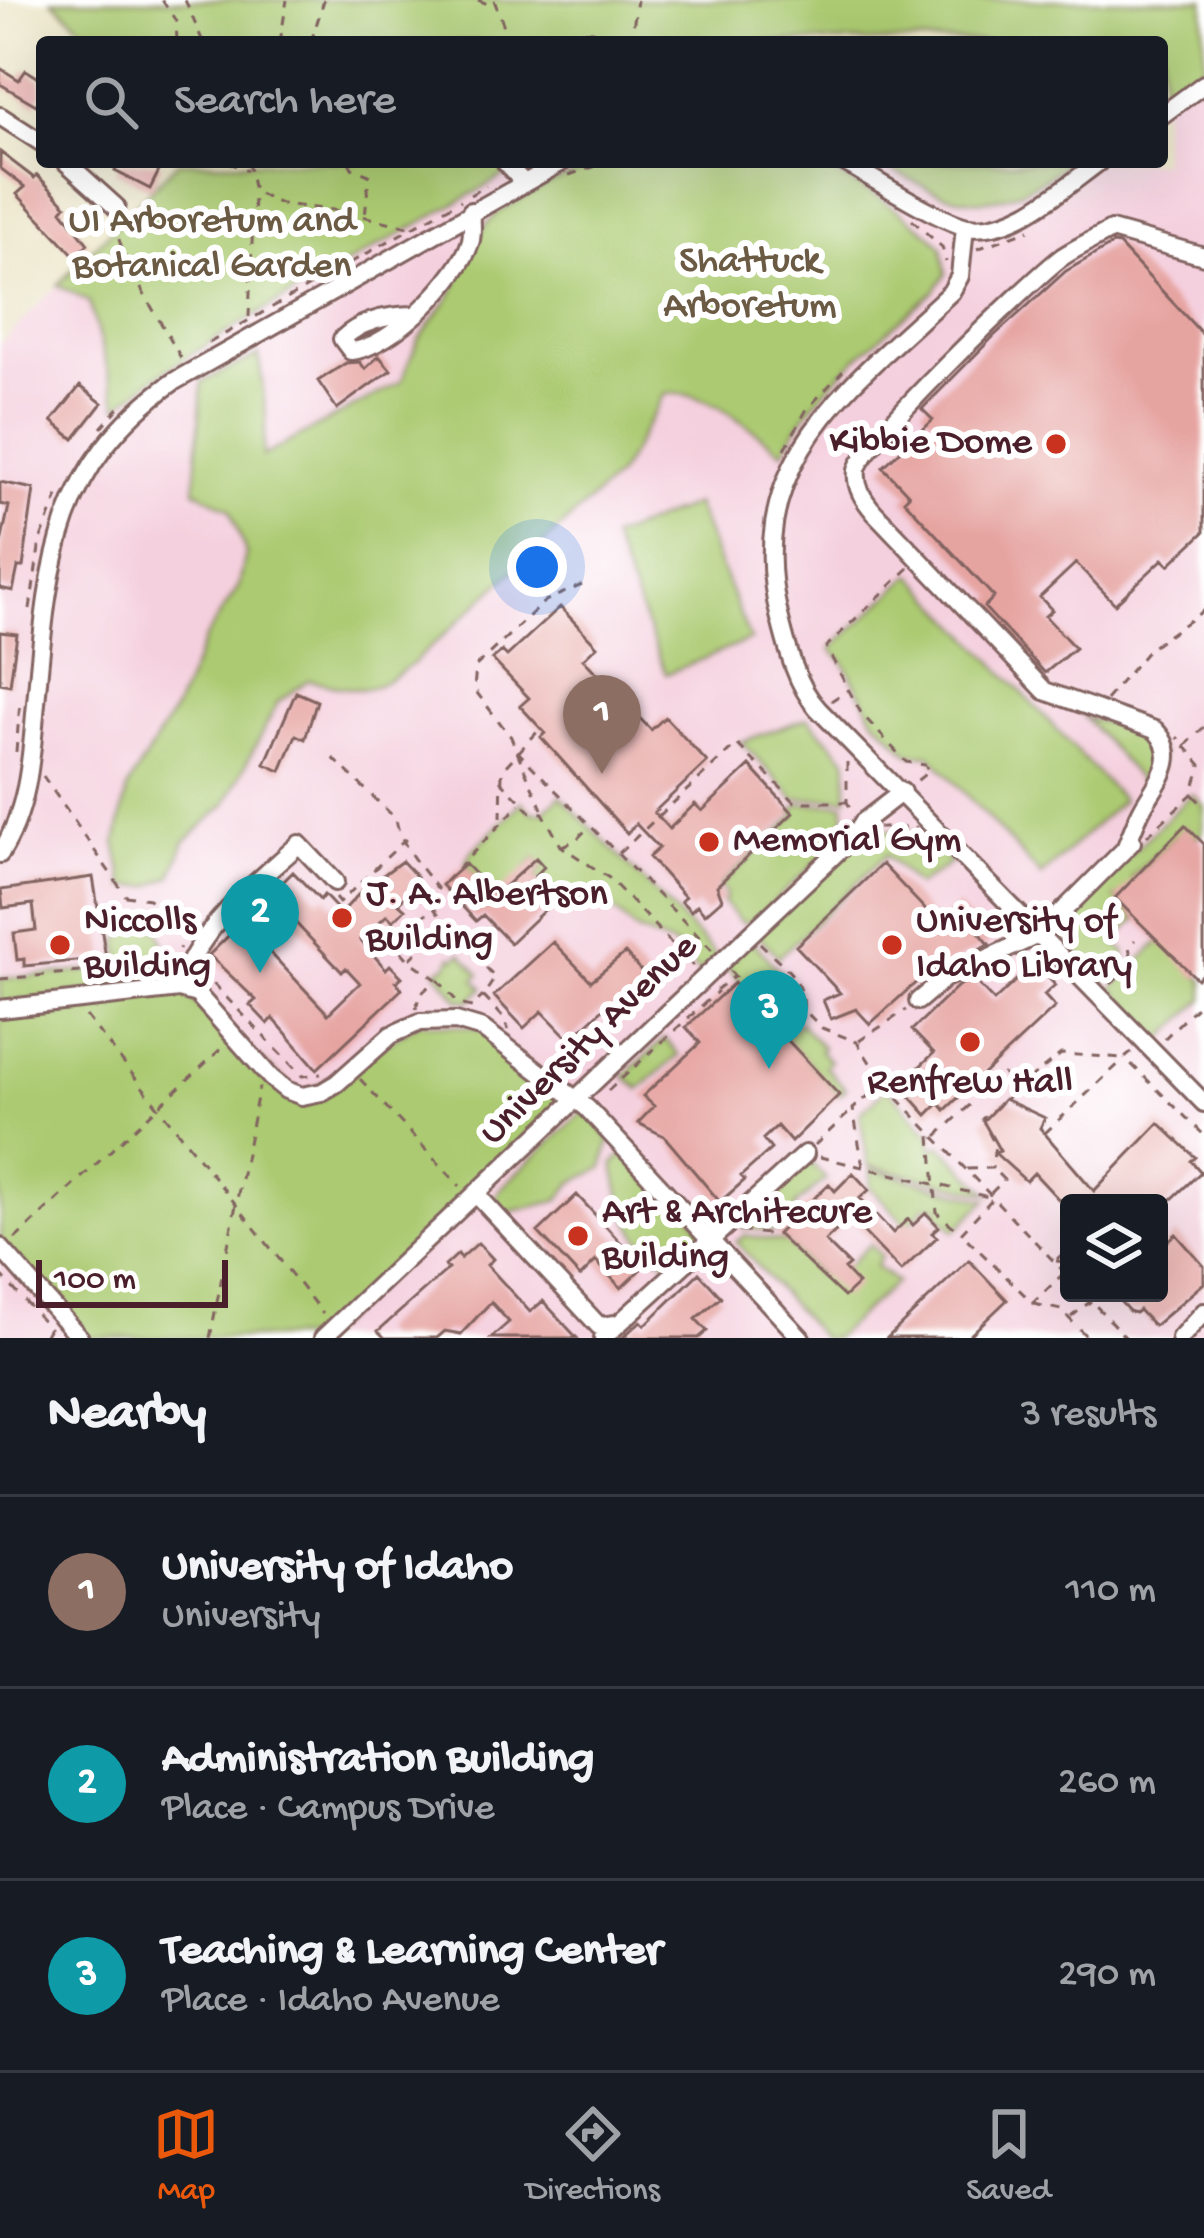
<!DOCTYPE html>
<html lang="en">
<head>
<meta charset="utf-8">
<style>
  :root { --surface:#171b24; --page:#242831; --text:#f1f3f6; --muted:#9ea1a6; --line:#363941; --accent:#ea580c }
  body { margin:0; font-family:"Gochi Hand",sans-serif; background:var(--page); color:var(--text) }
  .controls { position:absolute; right:36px; bottom:36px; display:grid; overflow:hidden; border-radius:12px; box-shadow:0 12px 48px #0002 }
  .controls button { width:108px; height:108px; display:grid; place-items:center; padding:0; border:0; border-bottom:3px solid var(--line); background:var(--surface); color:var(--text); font:60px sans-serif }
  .scale { position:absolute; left:36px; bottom:30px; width:192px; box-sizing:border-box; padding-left:12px; border:6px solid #4a1f2b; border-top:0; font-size:33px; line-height:42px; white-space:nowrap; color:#4a1f2b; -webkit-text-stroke:9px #fff; paint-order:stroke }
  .you { position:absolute; left:537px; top:567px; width:42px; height:42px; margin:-30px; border:9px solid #fff; border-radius:50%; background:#1a73e8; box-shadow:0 0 0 18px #1a73e833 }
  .badge { display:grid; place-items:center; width:78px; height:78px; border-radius:50%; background:var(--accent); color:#fff; font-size:39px; font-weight:700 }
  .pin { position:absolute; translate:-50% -99px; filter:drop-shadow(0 3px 6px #0008) }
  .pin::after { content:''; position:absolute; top:63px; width:42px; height:36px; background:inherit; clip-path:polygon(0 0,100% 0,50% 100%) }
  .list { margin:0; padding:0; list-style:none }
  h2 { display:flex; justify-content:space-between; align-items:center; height:156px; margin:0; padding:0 48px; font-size:51px }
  h2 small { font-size:39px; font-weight:400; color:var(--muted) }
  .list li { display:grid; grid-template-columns:78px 1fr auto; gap:36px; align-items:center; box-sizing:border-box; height:192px; padding:0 48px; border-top:3px solid var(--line) }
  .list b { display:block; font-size:45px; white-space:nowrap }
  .list p { margin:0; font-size:39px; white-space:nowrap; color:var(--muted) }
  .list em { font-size:39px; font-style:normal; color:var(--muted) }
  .icon { flex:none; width:66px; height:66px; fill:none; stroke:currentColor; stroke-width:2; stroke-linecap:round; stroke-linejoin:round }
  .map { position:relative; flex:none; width:1204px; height:1338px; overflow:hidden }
  .search { position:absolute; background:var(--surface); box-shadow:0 12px 48px #0002; left:36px; right:36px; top:36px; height:132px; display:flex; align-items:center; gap:30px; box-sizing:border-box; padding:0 42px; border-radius:12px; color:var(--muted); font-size:45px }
  .sheet { height:732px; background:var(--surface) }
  nav { display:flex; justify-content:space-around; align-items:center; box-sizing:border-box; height:168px; border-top:3px solid var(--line); background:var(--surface); font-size:33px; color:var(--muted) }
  nav a { display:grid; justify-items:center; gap:6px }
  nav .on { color:var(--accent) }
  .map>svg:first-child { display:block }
</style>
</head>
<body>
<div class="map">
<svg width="1204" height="1338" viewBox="0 0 1204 1338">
  <rect width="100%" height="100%" fill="#fff"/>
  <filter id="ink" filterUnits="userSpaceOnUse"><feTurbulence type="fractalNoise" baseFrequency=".00833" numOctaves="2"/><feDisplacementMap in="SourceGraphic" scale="24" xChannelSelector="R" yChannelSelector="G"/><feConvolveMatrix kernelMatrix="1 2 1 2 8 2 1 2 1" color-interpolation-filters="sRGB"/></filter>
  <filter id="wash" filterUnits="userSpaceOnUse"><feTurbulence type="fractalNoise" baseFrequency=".004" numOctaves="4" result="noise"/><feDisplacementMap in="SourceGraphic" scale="48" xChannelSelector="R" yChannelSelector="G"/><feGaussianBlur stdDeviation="2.7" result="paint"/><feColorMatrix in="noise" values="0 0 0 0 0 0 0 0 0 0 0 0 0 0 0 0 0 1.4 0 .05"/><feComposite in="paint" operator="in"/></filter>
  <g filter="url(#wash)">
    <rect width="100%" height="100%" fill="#eae4c5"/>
    <path fill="#f4cfdd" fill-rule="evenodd" d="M52,0H1204V1338H0V344L178,162H1162V42H99ZM1069,1203H1159V1293H1069Z"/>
    <path fill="#abca71" stroke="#7a744e" stroke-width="3" d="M52,0H1204V64L1162,94V42H99Z
      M178,162H529L249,319L155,377L118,407L89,302L58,285Z
      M608,162H800C850,176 891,203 931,235L942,247L946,274L934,291C878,340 817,384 783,452C749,428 709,389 665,394L619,474L412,664C364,698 363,691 308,680L278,702L225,805L185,841L172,876L151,886L125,887L116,843L128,787L176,707L205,638L239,586L246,553L230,509L195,490L202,382L259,355L266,416L263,456L401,382L418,340L450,297L483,228L499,211L552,182Z
      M877,162H1069C988,221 958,205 877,162Z
      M695,504L750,640L666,674L611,538Z
      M912,574L1122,800L1041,876L930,755L910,754L874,718L843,661L831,649Z
      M1084,717C1112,726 1145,728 1161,754L1158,772L1147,789Z
      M808,718L847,759V798L795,799L741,742Z
      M1192,794L1204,806L1202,833L1197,838L1185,826L1131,878L1137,885L1115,898L1136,920L1114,941L1125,952L1126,963L1107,982L1058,931L1057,925Z
      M560,796L717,956L699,973L674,946L636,931L608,905L556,899L535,876L544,867L536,858L497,898L465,864L471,852L522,802L531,812H543Z
      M800,804H844L845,835L754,920L742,923L723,903L726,895L720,886L796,815L793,810Z
      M870,829L920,833L951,863L917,886L886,855L779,957L757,934Z
      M133,923L159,928L168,958L121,963L119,941Z
      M751,939L797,992L795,1011L780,1025L724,964Z
      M1160,941L1204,981V999L1162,1040L1112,988Z
      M461,953L480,974L475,979L483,988L470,1001L459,1000L436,971L448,965L452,956L455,959Z
      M174,963L179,967L171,983L0,1003V979Z
      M179,989L302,1096L420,1022L483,1029L575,1101L323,1338H80L0,1247V1009Z
      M799,1022L823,1048L820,1051L830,1061L825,1066L846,1089L839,1095L784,1037Z
      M665,1039L679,1055L640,1089L624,1076Z
      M887,1088L931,1135L932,1148L942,1146L990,1194L868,1165L860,1113Z
      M587,1108L610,1141L603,1168L572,1183L558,1201L505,1213L495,1201L499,1190Z
      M627,1149L704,1230L668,1263C630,1240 621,1206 614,1164Z
      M806,1158L826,1179L796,1205L787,1232L743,1228L740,1222Z
      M871,1169L987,1200L955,1231L937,1213L938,1206L927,1205L911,1222H904L870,1187Z
      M745,1235L786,1242L818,1275L844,1269L870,1244L881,1257L876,1266L896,1282L834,1338H821L736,1242Z"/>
    <g id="blocks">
      <path fill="#e6a4a1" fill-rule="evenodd" d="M0,68L19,80L26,70L42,80V95L36,105L0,84Z
        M0,152L34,178L37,175L66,205L62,210L88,244L75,256L17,194L25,187L0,168Z
        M120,162H156L162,165L150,189L115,171Z
        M1113,244L1119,245L1204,336V532L1169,565L1163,559L1115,604L1076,563L1040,597L1052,610L1045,616L1075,648L1045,673L984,607L994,597L904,500L909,495L883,467L933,420L922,409L994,336L1066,271Z
        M379,356L391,370L337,409L318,381L346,363L360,362L365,369Z
        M80,386L102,403L74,439L52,421Z
        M0,482L34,489L23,567H18L13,591L0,588V548L9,506L0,504Z
        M560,607L597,646L583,659L651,730L665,717L707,762L654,812L669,829L695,804L702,811L750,766L793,813L717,886L722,899L705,914L697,905L691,911L681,901L685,897L649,857L659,848L636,824L627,833L541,737L545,733L520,706L529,698L492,659L502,651L507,656Z
        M0,632L17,634L10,685L0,683Z
        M296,692L317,701L305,739L296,735L281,771L265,764Z
        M1185,825L1204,844V972L1197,979L1115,898Z
        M536,858L544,867L535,876L556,899L510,943L483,915L476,921L442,885L465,864L495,895Z
        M402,861L417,877L409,884L413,889L398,903L405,909L393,921L387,915L360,940L386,969L390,965L402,977L396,982L402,989L317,1069L273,1018L268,1024L250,1005L256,1000L209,955L293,872L320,900L324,895L341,913L373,879L375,881ZM291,918L342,972L346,968L360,983L328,1014L263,945Z
        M882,864L939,924L958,906L989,944L921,978L870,1024L856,1009L831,1019L823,1000L840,993L796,946Z
        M93,877L106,958L24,966V959L17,960L14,933L36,930L33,904L3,908L1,890Z
        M553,942L591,981L625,953L653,984L615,1019L604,1008L570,1040L542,1011L524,1028L494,996Z
        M1027,970L1035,979L1043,972L1055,985L1044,995L1055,1007L945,1110L939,1103L927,1115L900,1085L934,1053L912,1030L958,986L973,979L994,1001Z
        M734,983L839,1095L791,1142L777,1126L763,1139L771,1149L741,1176L745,1180L720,1202L664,1136L638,1123L654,1106L643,1096L700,1043L686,1027Z
        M1004,1099L1045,1118L1040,1128L1094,1191L1159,1123L1195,1157L1191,1161L1201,1172L1159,1211V1203H1062L1034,1173L1026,1181L995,1153L1000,1151L983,1121Z
        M853,1173L869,1190L860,1198L893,1233L908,1219L913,1225L926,1213L939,1227L932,1233L937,1237L901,1271L850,1218L825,1241L849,1265L844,1269L858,1284L844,1297L777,1234L829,1184L835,1191Z
        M577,1195L643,1267L621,1288L596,1261L580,1277L538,1232Z
        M1176,1234L1204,1266V1283L1154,1326L1139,1310L1135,1313L1129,1311L1117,1298L1122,1293H1159V1249Z
        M478,1243L493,1259L487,1265L530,1312L543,1301L577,1338H491L509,1322L491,1302L461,1334L445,1331L437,1338H385L378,1331L448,1269L445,1266L458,1254L461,1258Z
        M969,1260L1007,1300L967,1338H887Z
        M699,1273L721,1297L696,1319L707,1331L699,1338H622L641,1321L645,1325Z"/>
    </g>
  </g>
  <g filter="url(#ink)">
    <use href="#blocks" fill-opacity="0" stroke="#826461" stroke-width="3"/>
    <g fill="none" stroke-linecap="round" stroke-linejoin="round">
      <defs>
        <path id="minor" d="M1162,115L1204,84
          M0,116L42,143
          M66,162L116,207
          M505,162L523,182
          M844,162C871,177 941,222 968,227C1015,234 1063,188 1099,162
          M965,227L960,276L951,292C852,385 742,459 779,615C787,647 796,685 818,709L1204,1103
          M415,315C389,315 361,321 342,339L351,351C391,348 461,278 471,240C473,230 472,221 471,211
          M1125,849C1130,837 1135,823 1141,811C1155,784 1183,758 1155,730L1045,691L874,512C863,499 855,487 857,470C861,444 1032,279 1062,257C1077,247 1095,239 1111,230L1204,256
          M0,854C27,812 31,763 35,714C48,575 49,471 173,382L562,162
          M179,989C199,926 252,887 299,844L335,882
          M918,1001L945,978L1040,934L1132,842
          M0,1009L179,989L197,994L271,1078L286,1090L302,1096L322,1092L337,1083L391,1035L420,1022L456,1021L483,1029L587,1108L801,1338
          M477,1195L599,1326L616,1324
          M0,1247L80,1338
          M323,1338L851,839L863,822L902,792
          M603,1338L805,1154
          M1180,1338L1204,1312"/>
      </defs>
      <use href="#minor" stroke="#826461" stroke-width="22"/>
      <path stroke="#826461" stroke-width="3" stroke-dasharray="9 9" stroke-linecap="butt" d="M162,0L176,21L177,42
        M185,0L203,42
        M478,0L493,6
        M494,0L510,42
        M280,42L287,0
        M311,42L324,0
        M551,42C580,22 598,33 631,40
        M631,42L637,0
        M775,42L776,39
        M228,162L247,171
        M248,162L254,192L281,204L341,211L409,227
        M349,162L352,168L369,175L365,217
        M800,162L832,172
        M569,175L608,162
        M470,195L486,186
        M912,220L942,247L946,262
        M113,222L128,266L181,358
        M977,249L1029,230
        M249,317L254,195
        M209,343L461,200
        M101,428L122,404
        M785,449L807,409L843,371
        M909,568L826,647L861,713L906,762L925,765L929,771L914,783
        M582,585L545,601L476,666L474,689L511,737L516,750L712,950
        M30,609L40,541L60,491
        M1106,700L1149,649L1204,610
        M831,701L848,690
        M1185,746L1204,727
        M16,752L20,702
        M517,752L542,809
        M333,758L396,819C399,843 422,870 438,889L520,804
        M847,762V802L852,811
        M43,776L126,896L149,899L185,932L179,949
        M500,780L531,812L543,813L561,846L609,878L693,966
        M1193,795L1204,806
        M501,818L502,770L541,728
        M878,828H917
        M1147,836L1192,794L1201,765L1177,737
        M562,846L576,840L588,828
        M619,853L737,744L795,802H847
        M335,898L339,903L406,839
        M435,906L439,902L438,889
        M760,943C779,962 807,981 803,1009L822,1028L857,1042L883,1083L1069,1277
        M407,958L395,944L433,907L445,923
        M201,971L302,1076L321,1074
        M730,971L783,1028L803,1009
        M0,979L173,964
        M438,980L459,1004L472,1007L483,996
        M1111,984L1132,963L1129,946L1135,940
        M716,990L735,976
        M416,1009L419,996L436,979L409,960L446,925L495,978L483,996L504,1018L508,1030
        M86,1016L323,1314
        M1164,1039L1204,999
        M859,1041L906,1010
        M1132,1052L1125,1058L1204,1135
        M360,1079L460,1186
        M608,1091L718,991
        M1045,1133L1124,1059
        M931,1136L937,1213L961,1233
        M937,1136L1003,1074L1017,1089L1061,1054L1124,1058
        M815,1145L852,1110
        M820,1157L993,1198L961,1233L1033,1303L1063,1274
        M863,1166L853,1109L883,1083
        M967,1169L992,1168L995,1145L982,1119L1016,1090
        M991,1193L1004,1180L994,1170
        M740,1231L777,1235
        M15,1239L224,1046
        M1057,1259L1069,1248
        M1056,1261L1069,1262
        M0,1274L49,1328L43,1338
        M1084,1293L1126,1338
        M1034,1304L1061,1310L1088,1338
        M1071,1317L1091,1301
        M103,1338H105
        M210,1338L259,1087"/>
      <use href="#minor" stroke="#fff" stroke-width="16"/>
    </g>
  </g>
  <g fill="#c8321e" stroke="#fff" stroke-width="4.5">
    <circle cx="1056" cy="444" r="12"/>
    <circle cx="709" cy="842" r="12"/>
    <circle cx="342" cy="918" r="12"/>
    <circle cx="60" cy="945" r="12"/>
    <circle cx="892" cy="945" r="12"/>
    <circle cx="970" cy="1042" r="12"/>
    <circle cx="578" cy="1236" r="12"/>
  </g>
  <g text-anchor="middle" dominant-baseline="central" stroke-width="12" stroke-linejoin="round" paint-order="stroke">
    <g font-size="39" fill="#6c5b44" stroke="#fff">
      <text x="212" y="223">UI Arboretum and<tspan x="212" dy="45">Botanical Garden</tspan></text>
      <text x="750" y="263">Shattuck<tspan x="750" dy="45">Arboretum</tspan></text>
    </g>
    <g font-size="39" fill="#4a1f2b" stroke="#fff" text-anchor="start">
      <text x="1032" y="444" text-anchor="end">Kibbie Dome</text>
      <text x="733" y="842">Memorial Gym</text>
      <text x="366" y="896">J. A. Albertson<tspan x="366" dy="45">Building</tspan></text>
      <text x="84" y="923">Niccolls<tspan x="84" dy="45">Building</tspan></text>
      <text x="916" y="923">University of<tspan x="916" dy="45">Idaho Library</tspan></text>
      <text x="970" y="1084" text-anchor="middle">Renfrew Hall</text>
      <text x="602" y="1214">Art &amp; Architecure<tspan x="602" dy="45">Building</tspan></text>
    </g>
    <g font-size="39" fill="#4a1f2b" stroke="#fff">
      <text transform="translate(590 1041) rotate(-44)">University Avenue</text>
    </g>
  </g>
</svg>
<div class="controls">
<button><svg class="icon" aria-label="layers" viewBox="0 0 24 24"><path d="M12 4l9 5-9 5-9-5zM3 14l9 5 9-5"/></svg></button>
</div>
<div class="scale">100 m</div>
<div class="you"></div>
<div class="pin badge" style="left:602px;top:774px;background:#8d6e63">1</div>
<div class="pin badge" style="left:260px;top:973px;background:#0f9aa8">2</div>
<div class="pin badge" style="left:769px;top:1069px;background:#0f9aa8">3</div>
<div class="search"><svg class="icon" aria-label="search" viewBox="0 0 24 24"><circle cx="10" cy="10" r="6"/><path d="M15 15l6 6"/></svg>Search here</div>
</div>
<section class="sheet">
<h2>Nearby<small>3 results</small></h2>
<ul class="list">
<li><span class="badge" style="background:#8d6e63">1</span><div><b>University of Idaho</b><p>University</p></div><em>110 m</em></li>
<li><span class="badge" style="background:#0f9aa8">2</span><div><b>Administration Building</b><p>Place · Campus Drive</p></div><em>260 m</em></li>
<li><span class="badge" style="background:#0f9aa8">3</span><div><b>Teaching &amp; Learning Center</b><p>Place · Idaho Avenue</p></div><em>290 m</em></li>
</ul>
</section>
<nav>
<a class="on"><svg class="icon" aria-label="map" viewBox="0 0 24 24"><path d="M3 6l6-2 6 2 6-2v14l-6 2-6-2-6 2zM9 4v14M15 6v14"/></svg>Map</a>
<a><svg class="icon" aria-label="directions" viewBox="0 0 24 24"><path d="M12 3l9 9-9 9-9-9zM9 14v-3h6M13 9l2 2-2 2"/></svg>Directions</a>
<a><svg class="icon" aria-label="saved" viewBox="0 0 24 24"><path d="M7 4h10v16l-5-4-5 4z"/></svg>Saved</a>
</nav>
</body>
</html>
